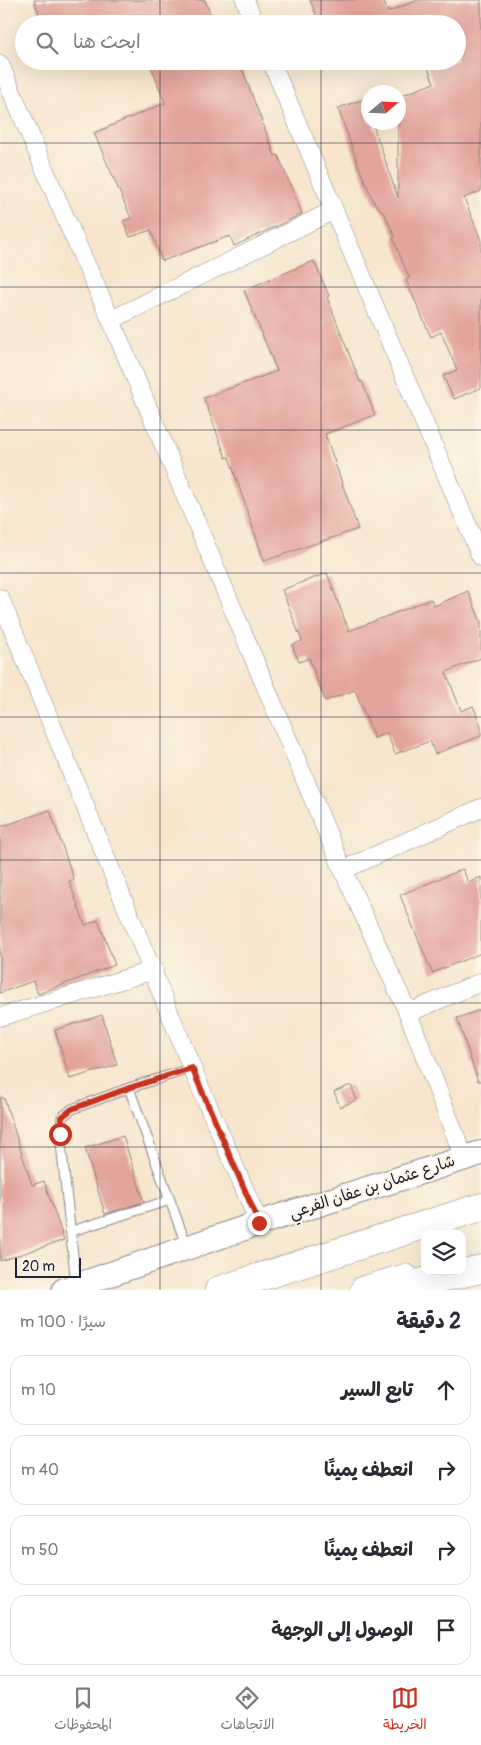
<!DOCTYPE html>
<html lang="ar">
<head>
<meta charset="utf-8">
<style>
  :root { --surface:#fff; --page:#f7f7f7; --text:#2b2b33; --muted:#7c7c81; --line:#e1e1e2; --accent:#c8321e }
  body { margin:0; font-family:Pangolin,"Playpen Sans Arabic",sans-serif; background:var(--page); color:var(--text); direction:rtl }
  .controls { position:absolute; right:15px; bottom:15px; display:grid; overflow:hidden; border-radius:10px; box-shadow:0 5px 20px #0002 }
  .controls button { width:45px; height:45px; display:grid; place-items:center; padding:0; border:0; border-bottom:1px solid var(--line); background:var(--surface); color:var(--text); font:25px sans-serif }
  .compass { position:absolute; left:361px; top:85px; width:45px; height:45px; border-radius:50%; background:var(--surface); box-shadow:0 5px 20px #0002; rotate:71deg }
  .scale { position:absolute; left:15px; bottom:12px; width:66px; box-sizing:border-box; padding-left:5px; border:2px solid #22223b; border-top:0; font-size:14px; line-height:18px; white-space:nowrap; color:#22223b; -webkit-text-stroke:4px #fcf5e5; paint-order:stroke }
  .stop { position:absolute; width:15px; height:15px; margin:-11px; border:4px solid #c8321e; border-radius:50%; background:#fff }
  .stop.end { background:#c8321e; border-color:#fff; box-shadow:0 1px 5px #0008 }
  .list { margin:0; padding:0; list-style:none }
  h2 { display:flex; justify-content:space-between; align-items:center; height:65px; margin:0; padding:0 20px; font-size:21px }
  h2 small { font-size:16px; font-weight:400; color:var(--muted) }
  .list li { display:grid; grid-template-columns:32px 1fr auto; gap:15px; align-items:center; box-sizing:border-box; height:70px; margin:0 10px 10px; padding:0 10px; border:1px solid var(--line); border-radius:15px }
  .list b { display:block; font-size:19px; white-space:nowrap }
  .list em { font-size:16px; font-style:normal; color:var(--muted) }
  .icon { flex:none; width:28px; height:28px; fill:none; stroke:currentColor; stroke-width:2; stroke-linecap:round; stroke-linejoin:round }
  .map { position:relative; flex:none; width:481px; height:1290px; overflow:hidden; direction:ltr }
  .search { position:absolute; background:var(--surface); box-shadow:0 5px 20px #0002; left:15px; right:15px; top:15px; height:55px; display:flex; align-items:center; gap:12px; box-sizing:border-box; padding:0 18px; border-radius:28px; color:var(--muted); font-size:19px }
  .sheet { height:385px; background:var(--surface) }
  nav { display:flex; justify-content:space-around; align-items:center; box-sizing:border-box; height:70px; border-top:1px solid var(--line); background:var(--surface); font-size:14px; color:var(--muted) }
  nav a { display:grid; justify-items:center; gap:2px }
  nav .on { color:var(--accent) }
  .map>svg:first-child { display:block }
</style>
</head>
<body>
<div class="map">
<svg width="481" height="1290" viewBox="0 0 481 1290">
  <rect width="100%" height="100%" fill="#fcf5e5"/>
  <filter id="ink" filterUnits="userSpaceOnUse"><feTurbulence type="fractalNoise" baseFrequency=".02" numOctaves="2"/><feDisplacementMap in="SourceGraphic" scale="10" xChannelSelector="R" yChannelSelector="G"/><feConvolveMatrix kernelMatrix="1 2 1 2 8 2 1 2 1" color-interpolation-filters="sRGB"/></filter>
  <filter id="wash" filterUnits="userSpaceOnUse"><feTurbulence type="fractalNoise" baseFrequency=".0096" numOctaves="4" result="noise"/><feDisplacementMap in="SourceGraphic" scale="20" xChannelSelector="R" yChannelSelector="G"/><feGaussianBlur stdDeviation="1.12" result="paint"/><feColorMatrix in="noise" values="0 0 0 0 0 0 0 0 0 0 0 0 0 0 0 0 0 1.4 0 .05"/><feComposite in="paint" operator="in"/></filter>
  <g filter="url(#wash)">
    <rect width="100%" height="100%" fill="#f7e6cd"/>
    <g id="blocks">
      <path fill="#e3a49c" d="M34,0H205L214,24H98L95,18L82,24H43Z
        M310,0H383L388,12L418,0H481V191L464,198L481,240V388L454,399L443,376L457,370L441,332L431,337L406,280L409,278L393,238L395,237L385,215L374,202L360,170L338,108L364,99L368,111V122H372L398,198V97L434,83L425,61H457V24H320Z
        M149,61H239L275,156L278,155L302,214L234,246L230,236L162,261L151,230L130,237L123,221L131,218L94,133L165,103Z
        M314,261L329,296L327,297L360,382L362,381L375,415L325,434L358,529L264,561L229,457L226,458L204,398L277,371L244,290Z
        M327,573L349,631L431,599L434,606L468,591L481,622V658L446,672L461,711L473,706L481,726V736L435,754L430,741L395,754L387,733L374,738L355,690L325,701L309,658L299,662L292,645L302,641L282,590Z
        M50,810L74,880L69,881L85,925L98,920L115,965L38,994L33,981L0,993V827Z
        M463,869L468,883L481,877V953L432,973L400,895Z
        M481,1010V1081H478L457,1018Z
        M102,1015L117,1065L70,1079L55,1030Z
        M351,1085L357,1100L340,1107L334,1092Z
        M0,1098H4L32,1185L44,1181L64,1240L0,1261Z
        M123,1136L144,1202L105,1214L85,1148Z"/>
    </g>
  </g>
  <g filter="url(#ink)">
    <use href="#blocks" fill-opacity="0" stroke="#8c8484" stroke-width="1"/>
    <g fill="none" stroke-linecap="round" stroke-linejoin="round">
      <defs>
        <path id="service" d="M129,1088L187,1247
          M72,1231L170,1200
          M76,1283L60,1134L62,1117L72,1109L129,1088L192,1068"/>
        <path id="minor" d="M245,0L255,24
          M271,61L481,557
          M0,64L64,215L111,320L343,870L408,1013L464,1158
          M111,320L334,210
          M0,598L192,1068L259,1223
          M343,870L481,808
          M408,1013L481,982
          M0,1017L154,970"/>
        <path id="secondary" d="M64,1290L259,1223L481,1153"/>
        <path id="primary" d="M219,1290L481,1207
          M364,1290L405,1278
          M388,1290L481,1269"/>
      </defs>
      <use href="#service" stroke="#8c8484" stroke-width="11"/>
      <use href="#minor" stroke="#8c8484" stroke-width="19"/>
      <use href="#secondary" stroke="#8c8484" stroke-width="26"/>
      <use href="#primary" stroke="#8c8484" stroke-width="29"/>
      <use href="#service" stroke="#fff" stroke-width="9"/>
      <use href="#minor" stroke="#fff" stroke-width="18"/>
      <use href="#secondary" stroke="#fff" stroke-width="24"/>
      <use href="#primary" stroke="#fff" stroke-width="28"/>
    </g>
  </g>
  <g fill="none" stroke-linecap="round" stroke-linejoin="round" filter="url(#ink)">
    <path stroke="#c8321e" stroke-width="6" d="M60,1134L62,1117L72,1109L129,1088L192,1068L259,1223"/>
  </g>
  <path fill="none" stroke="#22223b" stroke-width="1" stroke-opacity="0.55" d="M160,0V24M321,0V24M160,61V1290M321,61V1290M0,143H481M0,287H481M0,430H481M0,573H481M0,717H481M0,860H481M0,1003H481M0,1147H481"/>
  <g text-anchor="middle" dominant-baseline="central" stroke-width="4.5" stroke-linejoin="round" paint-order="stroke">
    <g font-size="16" fill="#22223b" stroke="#fcf5e5">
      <text transform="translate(372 1187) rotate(-18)">شارع عثمان بن عفان الفرعي</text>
    </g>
  </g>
</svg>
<div class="controls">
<button><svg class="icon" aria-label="layers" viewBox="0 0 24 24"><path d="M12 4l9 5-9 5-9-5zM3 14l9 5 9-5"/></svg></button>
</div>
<svg class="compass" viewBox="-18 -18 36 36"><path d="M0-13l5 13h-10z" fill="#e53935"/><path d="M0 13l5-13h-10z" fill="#7c7c81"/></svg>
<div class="scale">20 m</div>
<div class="stop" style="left:60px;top:1134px"></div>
<div class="stop end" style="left:259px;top:1223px"></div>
<div class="search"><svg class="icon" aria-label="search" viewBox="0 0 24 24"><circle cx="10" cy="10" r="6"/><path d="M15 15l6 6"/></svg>ابحث هنا</div>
</div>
<section class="sheet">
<h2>2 دقيقة<small>سيرًا · 100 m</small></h2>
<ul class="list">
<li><svg class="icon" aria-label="ahead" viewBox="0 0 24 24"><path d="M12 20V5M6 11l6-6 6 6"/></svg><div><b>تابع السير</b></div><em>10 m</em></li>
<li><svg class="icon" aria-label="right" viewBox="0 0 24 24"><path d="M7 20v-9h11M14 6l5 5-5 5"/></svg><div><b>انعطف يمينًا</b></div><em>40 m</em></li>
<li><svg class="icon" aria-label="right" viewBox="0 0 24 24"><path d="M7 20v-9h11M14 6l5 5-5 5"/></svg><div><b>انعطف يمينًا</b></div><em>50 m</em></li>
<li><svg class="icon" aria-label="arrive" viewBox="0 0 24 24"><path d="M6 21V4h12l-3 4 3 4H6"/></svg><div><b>الوصول إلى الوجهة</b></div></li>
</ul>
</section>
<nav>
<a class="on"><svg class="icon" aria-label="map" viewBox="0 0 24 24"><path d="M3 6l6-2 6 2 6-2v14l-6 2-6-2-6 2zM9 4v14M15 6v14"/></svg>الخريطة</a>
<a><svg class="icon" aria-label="directions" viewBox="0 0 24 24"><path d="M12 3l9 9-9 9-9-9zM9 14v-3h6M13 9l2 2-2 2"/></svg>الاتجاهات</a>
<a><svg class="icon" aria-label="saved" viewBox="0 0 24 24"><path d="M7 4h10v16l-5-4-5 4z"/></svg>المحفوظات</a>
</nav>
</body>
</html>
